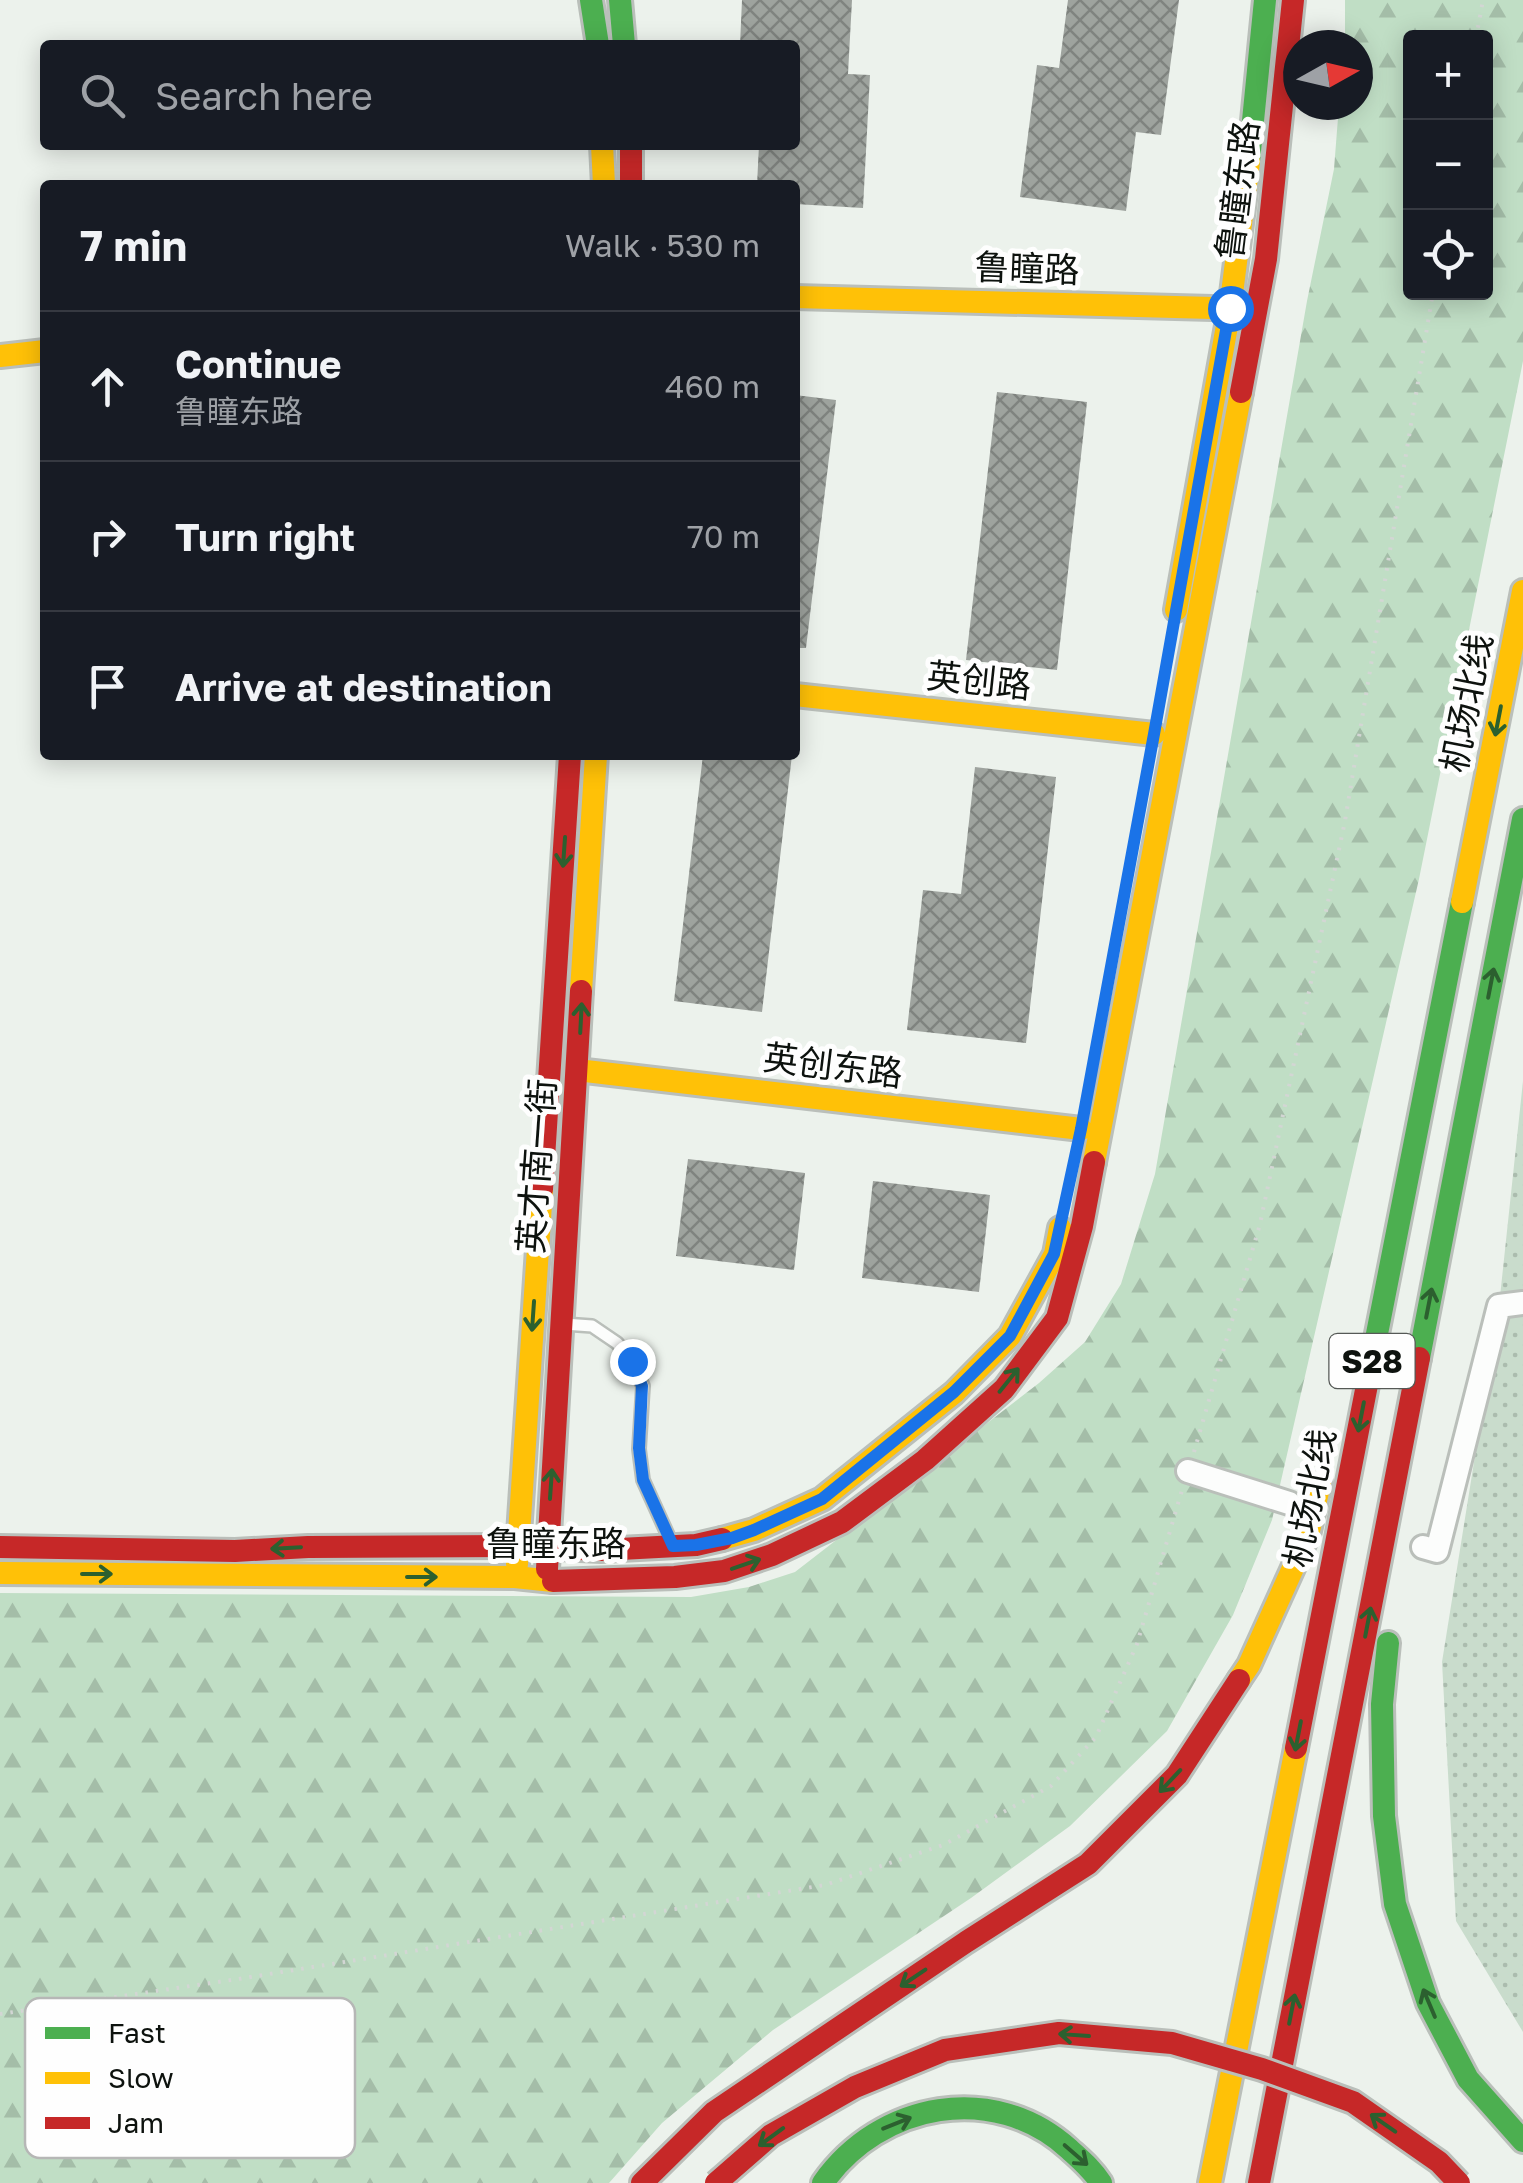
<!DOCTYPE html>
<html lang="en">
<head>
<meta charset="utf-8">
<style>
  :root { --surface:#171b24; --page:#242831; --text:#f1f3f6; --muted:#9ea1a6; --line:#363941 }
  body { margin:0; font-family:"Golos Text","Noto Sans SC",sans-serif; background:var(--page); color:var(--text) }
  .controls { position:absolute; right:30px; top:30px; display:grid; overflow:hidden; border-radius:10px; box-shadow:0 5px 25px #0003 }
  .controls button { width:90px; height:90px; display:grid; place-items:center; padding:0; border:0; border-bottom:2px solid var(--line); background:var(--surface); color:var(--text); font:50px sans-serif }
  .compass { position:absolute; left:1283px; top:30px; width:90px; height:90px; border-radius:50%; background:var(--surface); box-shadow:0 5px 25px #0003; rotate:82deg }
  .stop { position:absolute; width:30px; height:30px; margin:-22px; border:8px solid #1a73e8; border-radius:50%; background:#fff }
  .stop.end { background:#1a73e8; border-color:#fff; box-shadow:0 2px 10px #0008 }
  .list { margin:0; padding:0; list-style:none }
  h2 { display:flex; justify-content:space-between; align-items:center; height:130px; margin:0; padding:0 40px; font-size:42px }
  h2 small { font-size:32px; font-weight:400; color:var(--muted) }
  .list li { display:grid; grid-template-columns:65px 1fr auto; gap:30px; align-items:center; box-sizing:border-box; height:150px; padding:0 40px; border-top:2px solid var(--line) }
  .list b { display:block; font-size:38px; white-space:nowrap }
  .list p { margin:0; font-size:32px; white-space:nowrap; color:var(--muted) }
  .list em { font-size:32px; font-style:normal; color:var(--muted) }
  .icon { flex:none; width:55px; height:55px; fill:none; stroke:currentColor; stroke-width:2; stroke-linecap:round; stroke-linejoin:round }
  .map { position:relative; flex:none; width:1523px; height:2183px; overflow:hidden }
  .search { position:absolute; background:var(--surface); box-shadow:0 5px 25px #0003; left:40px; top:40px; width:760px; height:110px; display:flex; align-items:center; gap:25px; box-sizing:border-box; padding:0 35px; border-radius:10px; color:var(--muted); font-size:38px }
  .panel { position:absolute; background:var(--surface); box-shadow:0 5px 25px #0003; left:40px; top:180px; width:760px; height:580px; border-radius:10px }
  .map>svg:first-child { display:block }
</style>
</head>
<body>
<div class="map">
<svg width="1523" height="2183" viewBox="0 0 1523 2183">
  <defs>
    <pattern id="grass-dots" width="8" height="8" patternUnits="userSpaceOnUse" patternTransform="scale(2.5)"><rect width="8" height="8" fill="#c9dccc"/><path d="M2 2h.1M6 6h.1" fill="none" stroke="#abbcae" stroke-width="1.8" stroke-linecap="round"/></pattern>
    <pattern id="forest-firs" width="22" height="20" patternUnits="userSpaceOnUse" patternTransform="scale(2.5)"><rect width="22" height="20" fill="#c0dec5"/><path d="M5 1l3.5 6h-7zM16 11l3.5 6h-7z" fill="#a4bda8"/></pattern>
    <pattern id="building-cross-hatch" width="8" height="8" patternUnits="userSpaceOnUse" patternTransform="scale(2.5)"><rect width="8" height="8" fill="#9ea39e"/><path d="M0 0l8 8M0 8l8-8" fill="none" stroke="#7f837f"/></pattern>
  </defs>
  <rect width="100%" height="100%" fill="#ecf2ec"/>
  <path fill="url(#grass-dots)" d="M1523,1081V2032L1456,1921L1442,1662L1499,1306Z"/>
  <path fill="url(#forest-firs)" fill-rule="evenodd" d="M1345,0H1523V361L1419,879L1272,1520L1233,1615L1167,1731L1070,1826L971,1898L773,2030L662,2123L609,2183H0V1593L691,1597L749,1587L795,1572L1039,1383L1085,1342L1121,1284L1155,1174L1307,301L1334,169L1339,105H1358V45H1345ZM1410,38H1486V292H1410Z"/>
  <path fill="url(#building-cross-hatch)" d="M742,0H852L848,74L870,75L863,208L795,204V185H757L759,145H795V45H740Z
    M1068,0H1179L1161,135L1136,132L1126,211L1020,197L1037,65L1059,68Z
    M997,392L1087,402L1057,670L966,660Z
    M795,395L836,400L806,648H795Z
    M703,755H792L762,1012L674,1001Z
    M975,767L1056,777L1026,1043L907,1030L923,890L961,894Z
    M688,1159L805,1173L794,1270L676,1256Z
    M873,1181L990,1195L979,1292L862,1278Z"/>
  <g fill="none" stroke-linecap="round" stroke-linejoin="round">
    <defs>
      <path id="lane" d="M564,1324L592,1326L617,1343L632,1361L643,1386L639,1449L643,1480L671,1542"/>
      <path id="street" d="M1188,1471L1289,1503
        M1423,1547L1437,1551L1499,1306L1523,1303"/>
      <path id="fast" d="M591,0L598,45
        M620,0L624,45
        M1249,161L1265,0
        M1374,1349L1462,902
        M1419,1358L1523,819
        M1388,1643L1382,1704L1384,1816L1395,1904L1428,2003L1468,2079L1523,2141
        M823,2183C880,2102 994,2081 1069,2149C1081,2160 1092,2169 1101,2183"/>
      <path id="slow" d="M602,145L604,185
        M795,297L1250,309
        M0,356L45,351
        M1176,610L1230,309L1249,161
        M795,695L1154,734
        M1462,902L1523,591
        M581,991L596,755
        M577,1070L1081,1129
        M1094,1162L1241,392
        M722,1539L754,1530L822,1499L954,1393L1010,1336L1055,1254L1060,1228
        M517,1564L542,1189
        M0,1573L515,1577L553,1581
        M1239,1680L1249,1665L1308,1535L1320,1483
        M1210,2183L1296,1748"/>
      <path id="jam" d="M631,145V185
        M1241,392L1266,259L1293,0
        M542,1189L570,755
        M0,1547L235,1551L308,1547L518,1546L601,1550L696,1545L722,1539
        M547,1569L581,991
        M553,1581L675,1577L724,1571L772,1555L842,1522L925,1460L1004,1389L1057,1318L1082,1226L1094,1162
        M1296,1748L1374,1349
        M642,2183L714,2112L966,1942L1088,1864L1177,1775L1239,1680
        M1259,2183L1419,1358"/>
    </defs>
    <use href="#lane" stroke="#babfba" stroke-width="16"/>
    <use href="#street" stroke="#babfba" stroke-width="28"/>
    <use href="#fast" stroke="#babfba" stroke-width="28"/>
    <use href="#slow" stroke="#babfba" stroke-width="28"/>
    <use href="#jam" stroke="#babfba" stroke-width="28"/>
    <path stroke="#d3d6d4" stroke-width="4" stroke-dasharray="2.5 8" stroke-linecap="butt" d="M1476,38L1483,0
      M1194,1452L1260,1224L1345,821L1433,292
      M0,2014L238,1979L825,1885L943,1845L1051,1786L1096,1737L1137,1644L1182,1490"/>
    <use href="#lane" stroke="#fcfdfc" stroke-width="11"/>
    <use href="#street" stroke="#fcfdfc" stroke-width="22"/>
    <use href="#fast" stroke="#4caf50" stroke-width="22"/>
    <use href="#slow" stroke="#ffc107" stroke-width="22"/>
    <use href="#jam" stroke="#c62828" stroke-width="22"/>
    <defs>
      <path id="jam-bridge" d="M716,2183L771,2135L855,2087L945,2050L1059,2033L1172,2043L1262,2069L1353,2102L1439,2162L1459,2183"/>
    </defs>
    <use href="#jam-bridge" stroke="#babfba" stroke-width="28" stroke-linecap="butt"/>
    <use href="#jam-bridge" stroke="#c62828" stroke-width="22"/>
  </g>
  <defs><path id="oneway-shaft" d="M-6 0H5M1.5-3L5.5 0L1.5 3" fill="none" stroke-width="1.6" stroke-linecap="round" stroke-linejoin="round" transform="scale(2.5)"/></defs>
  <g stroke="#2c602f">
    <use href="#oneway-shaft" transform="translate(1498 721) rotate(101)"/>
    <use href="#oneway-shaft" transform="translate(564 852) rotate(94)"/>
    <use href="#oneway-shaft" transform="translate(1491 983) rotate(-79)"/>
    <use href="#oneway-shaft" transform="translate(581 1018) rotate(-87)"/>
    <use href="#oneway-shaft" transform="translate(1429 1303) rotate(-79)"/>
    <use href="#oneway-shaft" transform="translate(533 1316) rotate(94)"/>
    <use href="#oneway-shaft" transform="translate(1009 1380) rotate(-51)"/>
    <use href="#oneway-shaft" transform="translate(1361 1417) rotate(101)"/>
    <use href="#oneway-shaft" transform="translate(551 1484) rotate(-86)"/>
    <use href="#oneway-shaft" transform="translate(286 1548) rotate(177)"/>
    <use href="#oneway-shaft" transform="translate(746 1564) rotate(-19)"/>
    <use href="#oneway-shaft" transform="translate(97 1574)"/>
    <use href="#oneway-shaft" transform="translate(422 1577)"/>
    <use href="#oneway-shaft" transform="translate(1368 1622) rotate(-79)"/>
    <use href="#oneway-shaft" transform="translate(1298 1736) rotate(101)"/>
    <use href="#oneway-shaft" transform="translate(1170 1781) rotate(133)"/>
    <use href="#oneway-shaft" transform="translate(913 1978) rotate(146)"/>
    <use href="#oneway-shaft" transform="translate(1429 2003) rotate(-113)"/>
    <use href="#oneway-shaft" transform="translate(1292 2009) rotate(-79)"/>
    <use href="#oneway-shaft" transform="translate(1074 2035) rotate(-176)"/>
    <use href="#oneway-shaft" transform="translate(897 2123) rotate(-22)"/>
    <use href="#oneway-shaft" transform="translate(1383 2123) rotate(-145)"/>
    <use href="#oneway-shaft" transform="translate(771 2137) rotate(144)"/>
    <use href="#oneway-shaft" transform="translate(1076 2155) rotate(41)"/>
  </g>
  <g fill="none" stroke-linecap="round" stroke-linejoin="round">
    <path stroke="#1a73e8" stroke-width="12" d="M632,1361L642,1386L639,1448L643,1480L673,1546L696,1545L732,1538L754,1530L822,1499L954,1392L1010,1336L1054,1254L1081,1129L1154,734L1230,308"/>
  </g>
  <g text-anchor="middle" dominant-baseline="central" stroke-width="10" stroke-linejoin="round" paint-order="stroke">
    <rect fill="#fefefe" stroke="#555956" stroke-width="2.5" x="1329.5" y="1334" width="85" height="54" rx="8"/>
    <g font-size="32" font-weight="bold" fill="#0d120e">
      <text x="1372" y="1361">S28</text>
    </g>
    <g font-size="35" fill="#0d120e" stroke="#fefefe">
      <text transform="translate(1237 190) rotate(-83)">鲁瞳东路</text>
      <text transform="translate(1027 268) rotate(2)">鲁瞳路</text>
      <text transform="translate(979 680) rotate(6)">英创路</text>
      <text transform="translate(1466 703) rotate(-79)">机场北线</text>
      <text transform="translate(833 1065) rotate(7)">英创东路</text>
      <text transform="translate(536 1166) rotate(-86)">英才南一街</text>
      <text transform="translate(1309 1498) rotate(-79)">机场北线</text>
      <text x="556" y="1543">鲁瞳东路</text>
    </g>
  </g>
  <rect x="25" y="1998" width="330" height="160" rx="15" fill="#fefefe" stroke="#b6b7b6" stroke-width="2.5"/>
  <rect x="45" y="2027" width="45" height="12" fill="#4caf50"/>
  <rect x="45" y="2072" width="45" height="12" fill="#ffc107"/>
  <rect x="45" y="2117" width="45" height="12" fill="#c62828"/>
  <g font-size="28" fill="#0d120e">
    <text x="108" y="2043">Fast</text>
    <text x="108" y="2088">Slow</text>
    <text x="108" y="2133">Jam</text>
  </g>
</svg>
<div class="controls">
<button>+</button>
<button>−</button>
<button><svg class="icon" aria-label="locate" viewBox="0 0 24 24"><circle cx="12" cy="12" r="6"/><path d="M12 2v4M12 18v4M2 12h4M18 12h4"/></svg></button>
</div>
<svg class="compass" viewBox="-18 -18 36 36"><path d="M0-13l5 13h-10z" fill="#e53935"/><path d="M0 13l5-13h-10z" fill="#9ea1a6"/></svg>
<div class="stop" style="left:1230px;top:308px"></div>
<div class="stop end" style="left:632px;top:1361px"></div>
<div class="search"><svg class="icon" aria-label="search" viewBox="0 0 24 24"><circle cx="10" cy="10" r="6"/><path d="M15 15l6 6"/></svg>Search here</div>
<section class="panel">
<h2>7 min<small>Walk · 530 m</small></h2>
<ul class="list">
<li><svg class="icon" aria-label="ahead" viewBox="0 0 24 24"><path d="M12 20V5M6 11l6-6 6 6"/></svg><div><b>Continue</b><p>鲁瞳东路</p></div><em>460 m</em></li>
<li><svg class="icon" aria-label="right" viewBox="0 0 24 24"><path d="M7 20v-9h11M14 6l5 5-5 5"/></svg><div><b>Turn right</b></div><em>70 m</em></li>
<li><svg class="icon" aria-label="arrive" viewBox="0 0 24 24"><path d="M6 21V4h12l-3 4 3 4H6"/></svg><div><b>Arrive at destination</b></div></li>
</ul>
</section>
</div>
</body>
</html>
